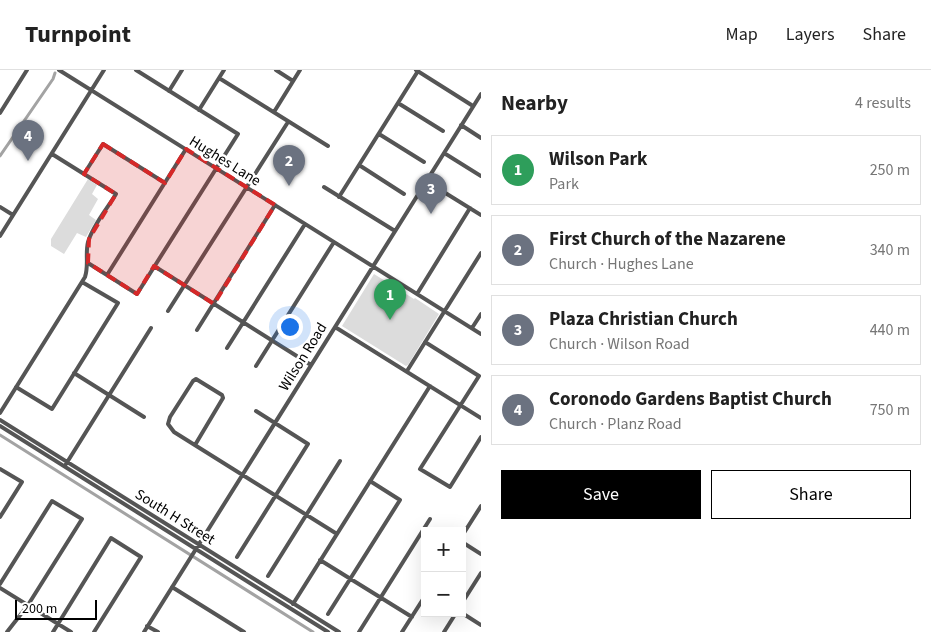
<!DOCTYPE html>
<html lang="en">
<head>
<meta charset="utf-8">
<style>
  :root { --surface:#fff; --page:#f2f2f2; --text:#222; --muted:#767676; --line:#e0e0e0; --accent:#000 }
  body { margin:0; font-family:"Source Sans 3",sans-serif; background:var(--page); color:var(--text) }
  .controls { position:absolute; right:15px; bottom:15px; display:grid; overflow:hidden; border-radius:0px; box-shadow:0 5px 20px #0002 }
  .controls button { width:45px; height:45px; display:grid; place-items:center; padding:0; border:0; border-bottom:1px solid var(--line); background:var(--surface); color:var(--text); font:25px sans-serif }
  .scale { position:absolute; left:15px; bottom:12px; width:82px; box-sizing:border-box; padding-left:5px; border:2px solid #000; border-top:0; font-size:14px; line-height:18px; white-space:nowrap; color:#000; -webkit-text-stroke:4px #fff; paint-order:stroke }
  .you { position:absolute; left:289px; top:256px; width:18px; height:18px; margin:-12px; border:4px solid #fff; border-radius:50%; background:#1a73e8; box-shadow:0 0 0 8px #1a73e833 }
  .badge { display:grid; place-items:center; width:32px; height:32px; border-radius:50%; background:var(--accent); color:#fff; font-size:16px; font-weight:700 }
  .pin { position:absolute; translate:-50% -41px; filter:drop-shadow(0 1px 2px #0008) }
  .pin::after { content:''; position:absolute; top:26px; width:18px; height:15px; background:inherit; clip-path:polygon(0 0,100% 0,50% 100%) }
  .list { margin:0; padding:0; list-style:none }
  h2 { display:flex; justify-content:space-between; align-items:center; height:65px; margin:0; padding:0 20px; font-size:21px }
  h2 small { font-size:16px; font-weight:400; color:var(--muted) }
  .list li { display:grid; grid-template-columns:32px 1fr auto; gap:15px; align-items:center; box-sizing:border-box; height:70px; margin:0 10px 10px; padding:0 10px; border:1px solid var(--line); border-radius:0px }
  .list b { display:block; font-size:19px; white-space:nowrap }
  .list p { margin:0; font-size:16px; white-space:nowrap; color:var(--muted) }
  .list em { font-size:16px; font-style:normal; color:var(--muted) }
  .actions { display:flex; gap:10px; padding:15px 20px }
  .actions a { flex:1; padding:11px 0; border:1px solid var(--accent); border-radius:0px; text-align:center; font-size:18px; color:var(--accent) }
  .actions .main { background:var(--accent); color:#fff }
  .map { position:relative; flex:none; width:481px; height:562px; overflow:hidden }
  header { display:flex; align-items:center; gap:30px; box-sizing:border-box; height:70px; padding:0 25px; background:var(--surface); border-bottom:1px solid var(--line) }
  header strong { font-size:24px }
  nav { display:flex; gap:28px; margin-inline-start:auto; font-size:18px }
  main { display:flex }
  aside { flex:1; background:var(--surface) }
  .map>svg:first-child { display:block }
</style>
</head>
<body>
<header>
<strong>Turnpoint</strong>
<nav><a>Map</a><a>Layers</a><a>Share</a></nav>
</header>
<main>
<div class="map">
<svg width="481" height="562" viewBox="0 0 481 562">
  <rect width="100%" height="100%" fill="#fff"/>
  <path fill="#dcdcdc" d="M88,109L97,115L92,124L98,129L89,145L96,150L86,167L77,163L64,184L51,176V169Z
    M374,204L414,229L415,228L439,244L408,295L406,296L342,256Z"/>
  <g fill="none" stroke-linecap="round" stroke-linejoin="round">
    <path stroke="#a3a3a3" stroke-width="3" d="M0,86L53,9L55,3
      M0,365L313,562"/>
    <path stroke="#555" stroke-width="4" d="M59,0L481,264
      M276,0L293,11
      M416,0L473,36
      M219,8L328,76
      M169,21L182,0
      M398,33L443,61
      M199,40L224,0
      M274,42L300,0
      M0,43L27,0
      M461,55L481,68
      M379,64L424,92
      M444,83L481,106
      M359,95L404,124
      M84,104L103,74L165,113
      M426,111L481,145
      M324,117L395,161
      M339,127L418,1
      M0,137L13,145
      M0,166L104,0
      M88,193L137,224L238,64L136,0
      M154,196L311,295
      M107,205L186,79
      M417,224L470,138
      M168,241L288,52
      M335,257L481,348
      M472,258L481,244
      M197,260L275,135
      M425,272L479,306L420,399L450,417L481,367
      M227,278L305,154
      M256,296L334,172
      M407,301L481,183
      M74,303L144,347
      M16,317L52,339L118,233L82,212
      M0,343L85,207C89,195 85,184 88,172C93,155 107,139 116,124L52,84
      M0,350L339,562
      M0,356L328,562
      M195,375L223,328L222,325L196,309L193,311L170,347L168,354L174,362L337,464
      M66,394L151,258
      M0,399L22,412L0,447
      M462,466L481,436
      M462,472L481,484
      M237,487L308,374L256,341
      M320,490L412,547
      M268,506L340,391
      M0,514L52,431L82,449L28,535L7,562
      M172,517L244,562
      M0,518L71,562
      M462,533L481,503
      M293,534L430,316
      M462,543L481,555
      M328,544L400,430L370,411
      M147,556L158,562
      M53,562L111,468L141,487L94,562
      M144,562L481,24
      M359,562L430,449
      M402,562L425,526
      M444,562L456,543"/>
  </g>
  <path fill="#d62828" fill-opacity="0.2" stroke="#d62828" stroke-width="4" stroke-dasharray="10 6" stroke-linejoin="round" d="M103,74L165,113L186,79L275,135L214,234L154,196L137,224L88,193L89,169L116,124L84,104Z"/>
  <g text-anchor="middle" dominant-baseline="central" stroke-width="5" stroke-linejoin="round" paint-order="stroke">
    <g font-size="15" fill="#000" stroke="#fff">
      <text transform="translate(225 91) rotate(32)">Hughes Lane</text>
      <text transform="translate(303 287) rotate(-58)">Wilson Road</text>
      <text transform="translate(175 447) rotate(32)">South H Street</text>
    </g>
  </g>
</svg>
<div class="controls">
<button>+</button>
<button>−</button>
</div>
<div class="scale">200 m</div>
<div class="you"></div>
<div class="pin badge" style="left:390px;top:250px;background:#2e9e5b">1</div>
<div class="pin badge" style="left:289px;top:116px;background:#6b7280">2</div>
<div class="pin badge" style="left:431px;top:144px;background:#6b7280">3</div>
<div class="pin badge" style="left:28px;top:91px;background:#6b7280">4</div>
</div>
<aside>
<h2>Nearby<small>4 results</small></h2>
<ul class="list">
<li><span class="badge" style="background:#2e9e5b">1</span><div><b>Wilson Park</b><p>Park</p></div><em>250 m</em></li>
<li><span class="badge" style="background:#6b7280">2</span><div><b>First Church of the Nazarene</b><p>Church · Hughes Lane</p></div><em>340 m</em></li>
<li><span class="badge" style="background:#6b7280">3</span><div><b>Plaza Christian Church</b><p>Church · Wilson Road</p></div><em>440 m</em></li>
<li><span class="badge" style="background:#6b7280">4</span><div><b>Coronodo Gardens Baptist Church</b><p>Church · Planz Road</p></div><em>750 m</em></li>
</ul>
<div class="actions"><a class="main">Save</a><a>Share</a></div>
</aside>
</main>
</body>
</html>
